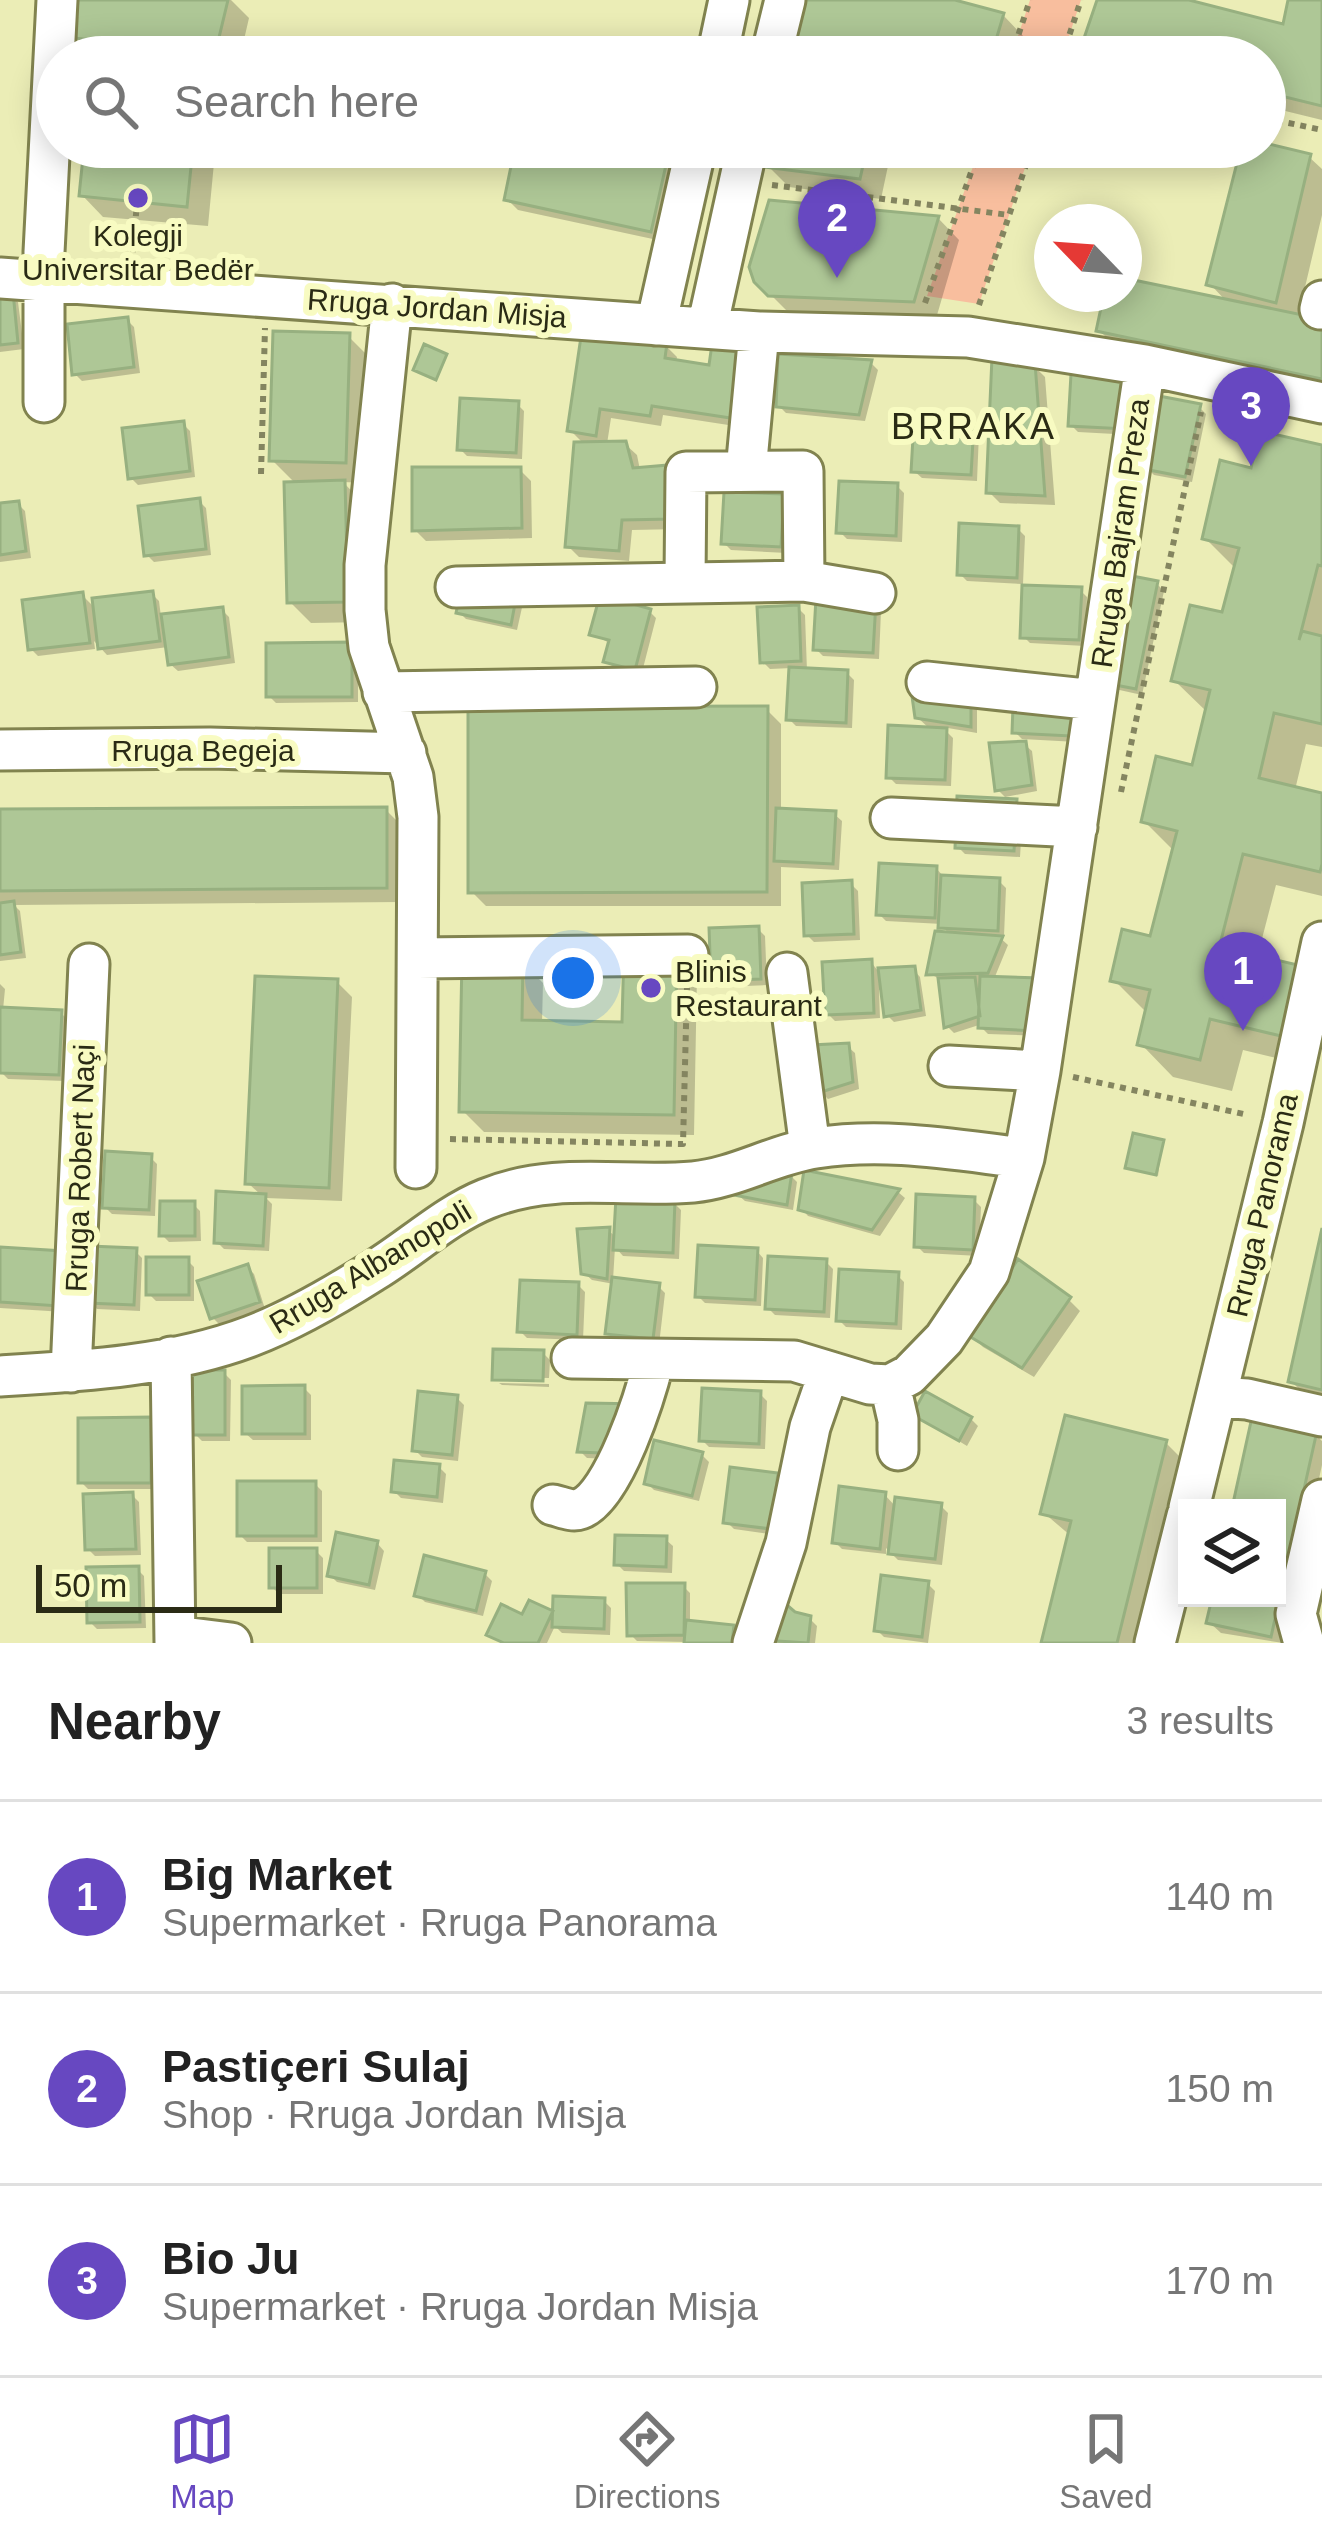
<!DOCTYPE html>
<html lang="en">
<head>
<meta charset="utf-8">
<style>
  :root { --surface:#fff; --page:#f6f6f6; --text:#222; --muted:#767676; --line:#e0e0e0; --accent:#6748c1 }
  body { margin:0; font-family:Arial,sans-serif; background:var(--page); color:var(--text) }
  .controls { position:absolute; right:36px; bottom:36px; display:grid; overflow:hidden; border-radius:0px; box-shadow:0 6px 30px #0003 }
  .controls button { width:108px; height:108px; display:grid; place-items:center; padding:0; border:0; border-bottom:3px solid var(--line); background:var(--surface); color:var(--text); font:60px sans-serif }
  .compass { position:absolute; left:1034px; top:204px; width:108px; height:108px; border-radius:50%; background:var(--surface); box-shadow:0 6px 30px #0003; rotate:295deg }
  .scale { position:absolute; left:36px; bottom:30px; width:246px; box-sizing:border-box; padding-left:12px; border:6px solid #2a2b15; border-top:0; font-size:33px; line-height:42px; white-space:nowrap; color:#2a2b15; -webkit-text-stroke:9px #f8fbc2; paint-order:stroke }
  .you { position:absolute; left:573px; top:978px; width:42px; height:42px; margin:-30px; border:9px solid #fff; border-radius:50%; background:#1a73e8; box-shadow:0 0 0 18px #1a73e833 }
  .badge { display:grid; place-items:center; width:78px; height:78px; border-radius:50%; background:var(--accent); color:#fff; font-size:39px; font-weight:700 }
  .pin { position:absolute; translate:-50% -99px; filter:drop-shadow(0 3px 6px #0008) }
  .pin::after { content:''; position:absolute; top:63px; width:42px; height:36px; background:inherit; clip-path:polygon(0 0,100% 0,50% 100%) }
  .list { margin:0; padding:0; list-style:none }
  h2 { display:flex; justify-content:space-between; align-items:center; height:156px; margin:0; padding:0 48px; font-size:51px }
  h2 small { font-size:39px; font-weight:400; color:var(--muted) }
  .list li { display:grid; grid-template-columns:78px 1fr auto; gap:36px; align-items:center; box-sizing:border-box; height:192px; padding:0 48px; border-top:3px solid var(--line) }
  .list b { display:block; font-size:45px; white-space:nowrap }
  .list p { margin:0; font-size:39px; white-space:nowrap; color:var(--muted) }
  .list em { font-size:39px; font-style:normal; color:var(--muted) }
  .icon { flex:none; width:66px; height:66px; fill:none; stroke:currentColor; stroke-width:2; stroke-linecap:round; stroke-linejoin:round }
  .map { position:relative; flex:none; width:1322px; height:1643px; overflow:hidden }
  .search { position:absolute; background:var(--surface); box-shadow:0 6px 30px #0003; left:36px; right:36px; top:36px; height:132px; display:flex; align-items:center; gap:30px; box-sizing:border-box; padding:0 42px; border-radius:66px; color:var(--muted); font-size:45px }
  .sheet { height:732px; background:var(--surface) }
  nav { display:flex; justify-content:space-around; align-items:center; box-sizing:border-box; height:168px; border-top:3px solid var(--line); background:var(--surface); font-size:33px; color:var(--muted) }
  nav a { display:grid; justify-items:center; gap:6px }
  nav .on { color:var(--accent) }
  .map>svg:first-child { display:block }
</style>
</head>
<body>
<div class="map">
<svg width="1322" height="1643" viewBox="0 0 1322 1643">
  <rect width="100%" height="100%" fill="#ebedb6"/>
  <path fill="#f8be9e" d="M1030,0H1081L1062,57H1011Z
    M980,147H1032L979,304L927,296Z"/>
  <path fill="#0003" d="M81,0H231L249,18L240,57H97L77,37Z
    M807,0H943L1003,15L1024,37L1018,57H793Z
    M1100,0H1177L1286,28L1291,0H1322V120L1265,106V57H1095L1084,46Z
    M1265,146L1309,157L1322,169V215L1298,317L1322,323V386L1110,341L1099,330L1107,294H1124V281L1228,303L1210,284L1244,147Z
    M87,147H198L214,163L208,226L103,217L82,195Z
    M518,147H672L680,155L662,241L518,210L507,199Z
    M772,147H892L881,199L789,187L768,166Z
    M1081,147H1126L1121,167L1087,160L1080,153Z
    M938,218L959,240L935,322L792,316L757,281Z
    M11,295L18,302L24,349L0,352V296Z
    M127,320L134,327L140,373L82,381L75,374Z
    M348,336L370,358L366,483L343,482L365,505L368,622L311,623L290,602L297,485L272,460Z
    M666,346L677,357L676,363L711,368L748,428L663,415L661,426L611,418L607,444H625L637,455L640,470L681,529L632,530L629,561L579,557L568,546L585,445L570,430Z
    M871,363L878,370L865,421L786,413L779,406Z
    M1034,366L1045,377L1055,505L1000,503L989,492Z
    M1073,377L1133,435L1078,432L1071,425Z
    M517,404L524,411L522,459L467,456L460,449Z
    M1199,407L1206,414L1192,482L1154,475L1147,468Z
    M183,424L190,431L195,477L138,485L131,478Z
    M972,426L979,433L977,481L922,478L914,471Z
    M1322,448V747L1306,744L1295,790L1322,797V896L1276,885L1257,958L1322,993L1313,1067L1243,1050L1232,1091L1173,1077L1141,1044L1148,1014L1114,980L1153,938L1175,852L1144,821L1194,768L1208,713L1175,681L1225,616L1236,569L1205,538L1253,471Z
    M520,470L531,481L532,538L426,541L415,530Z
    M897,486L904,493L902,542L847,539L840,532Z
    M782,497L789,504L787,553L731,550L724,543Z
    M199,501L206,508L211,555L154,562L147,555Z
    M18,504L25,511L31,558L0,562V506Z
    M1018,529L1025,536L1023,584L967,581L960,574Z
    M1157,584L1164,591L1142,695L1115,689Z
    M1080,590L1087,597L1085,646L1030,643L1023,636Z
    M152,594L159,601L161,617L222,610L229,617L235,663L178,671L170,664L168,647L107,655L94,641L95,649L38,656L31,649L82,595L96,609Z
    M523,603L517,630L466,619L459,612Z
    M874,604L881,611L879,659L823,656L816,649Z
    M798,608L805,615L807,671L847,673L854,680L852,728L796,726L789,719L792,668L770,669L763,662Z
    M649,611L656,618L641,676L614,668L607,661L611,644L593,634Z
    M358,652V702L276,703L269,696Z
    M1079,693L1077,742L1022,739L1015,732Z
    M977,702V733L942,727L953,738L951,786L896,784L889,777L931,730L917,717Z
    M766,709L781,724V812L834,814L842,821L839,870L781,867V906H486L471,891Z
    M1024,744L1032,751L1037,791L1005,797L998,790Z
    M1016,802L1023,809L1020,857L965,854L958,847Z
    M386,810L401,825V902L14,905L20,911L26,958L0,961V812Z
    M936,868L943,876L999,881L1006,888L1004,936L997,935L1008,945L994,979L1043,1036L988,1034L979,1025L954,1033L947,1026L942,980L930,974L949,935L942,924L886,921L879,914Z
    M850,883L858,891L860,940L814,942L807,935Z
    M758,929L765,936L767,985L721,987L714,980Z
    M676,953L697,974L694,1135L484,1132L462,1110L522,962L543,983L542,1023L625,1025Z
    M871,962L878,971L913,969L920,977L926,1016L894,1022L887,1015L884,989L879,990L880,1018L835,1021L827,1013Z
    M337,982L352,997L342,1201L266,1198L272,1204L269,1251L224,1249L217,1242L262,1196L248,1183Z
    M0,984L5,989L3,1010L61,1013L68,1020L65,1081L8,1079L0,1071Z
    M847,1046L855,1053L859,1089L828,1099L821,1092Z
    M1162,1142L1158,1176L1128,1167Z
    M150,1157L157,1164L155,1216L112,1214L105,1207Z
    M806,1173L898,1192L905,1198L880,1236L808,1216L801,1208Z
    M790,1175L797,1182L793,1210L745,1201L737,1194Z
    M974,1200L981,1207L979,1256L924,1253L917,1246Z
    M674,1203L681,1210L679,1259L623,1256L615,1247L613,1280L658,1286L665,1293L659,1345L616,1340L609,1333L614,1284L592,1280L584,1273L608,1230L617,1238Z
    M193,1204L200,1211L201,1241L169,1242L162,1235Z
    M1322,1241V1412L1291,1381Z
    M0,1250L65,1312L0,1308Z
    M756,1250L763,1258L761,1306L705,1303L698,1296Z
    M135,1251L142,1258L140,1311L97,1309L90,1302Z
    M187,1260L194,1267V1301H156L149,1294Z
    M826,1262L833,1269L830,1318L775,1315L768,1308Z
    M247,1267L254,1274L265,1309L219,1324L212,1317Z
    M897,1275L904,1282L902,1330L846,1327L839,1320Z
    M578,1285L585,1292L583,1340L527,1338L520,1331Z
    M1069,1300L1080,1311L1034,1377L983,1347L972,1336Z
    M496,1352L543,1353L550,1360L549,1378L498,1377V1382Z
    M224,1373L231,1380L230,1441H202L195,1434Z
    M499,1383L549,1384V1387L502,1385Z
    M304,1388L311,1395V1440H253L245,1433Z
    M760,1394L767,1401L765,1449L709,1447L702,1440Z
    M457,1398L464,1405L458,1461L422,1457L415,1450Z
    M588,1406L635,1460L587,1458L580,1451Z
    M916,1415L971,1419L978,1426L967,1446Z
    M150,1420L157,1427L156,1489H88L81,1482Z
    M1315,1434L1322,1441V1465L1283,1643L1221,1633L1209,1622L1215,1598H1277Z
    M1166,1443L1187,1464L1142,1643H1044L1071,1536L1044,1513Z
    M702,1455L709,1462L699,1501L654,1490L647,1483Z
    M439,1467L446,1474L443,1503L401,1498L394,1491Z
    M776,1476L783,1483L777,1535L734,1529L727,1522Z
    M315,1484L322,1491V1542H247L240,1535Z
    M132,1495L139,1502L141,1555L95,1556L88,1549Z
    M885,1495L896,1507L941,1506L948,1513L942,1565L898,1560L886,1548V1554L842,1549L835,1542Z
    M665,1539L673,1546L672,1573L624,1571L617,1564Z
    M377,1543L384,1551L375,1590L337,1582L330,1575Z
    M316,1551L323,1558V1594H279L272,1587Z
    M137,1569L144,1576L146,1628L97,1629L90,1622Z
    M485,1574L492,1581L483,1616L425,1602L418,1595Z
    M928,1584L935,1591L928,1643L884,1637L877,1630Z
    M683,1586L690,1593V1623L732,1628L739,1635L738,1643L637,1641L630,1634Z
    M604,1601L611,1608L610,1635L562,1633L555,1626L547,1643H501L490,1634L524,1618L551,1613L556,1618Z
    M793,1615L810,1619L817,1626L815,1643H768Z"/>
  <path fill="#aec796" stroke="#97b080" stroke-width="3" d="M78,0H228L215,54L74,38Z
    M804,0H955L1004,13L991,57H790Z
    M1097,0H1189L1283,24L1288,0H1322V106L1265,92V57H1121L1081,47Z
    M1265,143L1311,154L1276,303L1206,285L1241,147H1265Z
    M84,147H193L187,207L79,196Z
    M515,147H670L651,232L504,200Z
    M769,147H867L860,179L764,167Z
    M1078,147H1118L1114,162L1077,154Z
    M769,200L939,216L914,302L768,296L754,282L749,267Z
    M1124,278L1322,319V379L1096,331L1104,294H1124Z
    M13,292L18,343L0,345V293Z
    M128,317L134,367L72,375L67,324Z
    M582,330L667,343L665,358L709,365L712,344L748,350L737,419L652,406L650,416L600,409L596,436L567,431Z
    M273,331L350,333L346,463L269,461Z
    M424,344L447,354L436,380L413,370Z
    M778,354L872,360L859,415L776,407Z
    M992,357L1035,363L1045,496L986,493Z
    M1071,374L1130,376L1127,429L1068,426Z
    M1159,396L1201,404L1185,477L1144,469Z
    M460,398L519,401L516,453L457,450Z
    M914,420L974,423L971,475L911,472Z
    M184,421L190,471L128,479L122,428Z
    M1260,431L1322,445V566L1318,565L1299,640L1302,631L1322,636V724L1274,713L1259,778L1322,793V864L1320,872L1243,854L1218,952L1221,947L1298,965L1281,1036L1210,1019L1200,1060L1137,1045L1150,990L1110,981L1122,929L1150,936L1177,831L1141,822L1156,756L1192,765L1210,690L1171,681L1190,605L1222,612L1239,548L1202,539L1220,460L1251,468Z
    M626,441L633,468L669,465L671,519L622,520L619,551L565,547L574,442Z
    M412,467H521L522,528L412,531Z
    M345,480L348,602L287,603L284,482Z
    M839,481L898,483L896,536L836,533Z
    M724,492L784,494L781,547L721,544Z
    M200,498L206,549L144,556L138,506Z
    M19,501L26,551L0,555V503Z
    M959,523L1019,526L1017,578L957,575Z
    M1127,575L1158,581L1136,689L1105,683Z
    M463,581L517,593L511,625L456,613Z
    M1022,585L1082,587L1079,640L1020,638Z
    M153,591L160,641L98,649L92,598Z
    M83,592L90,643L28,650L22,600Z
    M600,595L651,609L635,670L603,662L609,640L589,635Z
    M816,598L876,601L873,653L813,650Z
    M799,605L801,661L760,663L757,607Z
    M223,607L229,657L168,665L161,614Z
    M352,642V697H266V643Z
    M789,667L848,670L846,723L786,720Z
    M1014,680L1074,683L1071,736L1012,733Z
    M911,689L971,692V727L915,718Z
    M768,706L767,892L468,893V707Z
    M888,725L947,728L945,780L886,778Z
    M1026,741L1032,785L995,791L989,743Z
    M957,796L1017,799L1014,851L955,848Z
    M387,807V888L0,891V809Z
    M776,808L836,811L833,864L774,861Z
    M879,863L937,866L935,918L876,915Z
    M941,875L1000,878L998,931L938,928Z
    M852,880L854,934L804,936L802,883Z
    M14,901L21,952L0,955V903Z
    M759,926L761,979L711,981L709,928Z
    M935,931L1003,936L988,973L926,975Z
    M624,949L677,950L674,1115L459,1112L462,958L523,959L522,1020L622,1022Z
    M872,959L874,1013L825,1015L822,962Z
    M915,966L921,1010L884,1017L878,968Z
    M255,976L338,979L329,1188L245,1184Z
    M980,976L1040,978L1037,1031L978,1028Z
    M975,977L980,1016L944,1028L938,978Z
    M0,1007L62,1010L59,1075L0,1073Z
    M849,1043L853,1082L818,1093L812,1045Z
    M1133,1133L1164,1140L1156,1175L1125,1168Z
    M105,1151L152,1154L149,1210L102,1208Z
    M733,1165L792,1172L787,1205L734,1195Z
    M804,1170L900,1189L872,1230L798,1210Z
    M216,1191L266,1194L263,1246L214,1243Z
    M916,1194L975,1197L973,1250L914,1247Z
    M616,1197L675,1200L673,1253L613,1250Z
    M160,1201H195V1236H159Z
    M610,1227L607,1279L581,1274L577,1229Z
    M1322,1228V1390L1288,1382Z
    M698,1245L758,1248L755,1300L695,1297Z
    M89,1246L137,1248L134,1305L87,1303Z
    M0,1247L63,1251L59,1306L0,1302Z
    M768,1256L827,1259L824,1312L765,1309Z
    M146,1257H189V1295H146Z
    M1018,1259L1071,1297L1022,1368L969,1336Z
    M248,1264L260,1302L210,1319L197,1281Z
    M839,1269L899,1272L896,1324L836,1321Z
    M612,1277L660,1283L653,1339L605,1334Z
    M520,1280L579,1282L577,1335L517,1332Z
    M493,1349L544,1350L543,1381L492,1380Z
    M192,1370H225V1435H192Z
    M305,1385V1434H242V1386Z
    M702,1388L761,1391L759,1444L699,1441Z
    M418,1391L458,1395L452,1455L412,1451Z
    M925,1391L972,1417L959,1441L912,1415Z
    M586,1403L642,1404L629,1454L577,1452Z
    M1065,1415L1167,1440L1117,1643H1041L1071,1521L1040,1514Z
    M151,1417V1483H78V1418Z
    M1252,1417L1317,1431L1271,1637L1206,1623L1212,1598H1277V1508H1232Z
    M654,1440L703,1452L692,1496L644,1484Z
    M394,1460L440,1464L437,1497L391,1492Z
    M730,1467L778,1473L771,1529L723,1523Z
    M237,1481H316V1536H237Z
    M839,1486L886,1492L880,1549L832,1543Z
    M133,1492L136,1549L85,1550L83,1494Z
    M895,1497L942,1503L935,1559L888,1554Z
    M336,1532L378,1541L369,1585L327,1576Z
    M615,1535L667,1536L666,1567L614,1565Z
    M269,1548H317V1588H269Z
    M424,1555L486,1571L476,1611L414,1596Z
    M139,1566L140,1622L87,1623L86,1567Z
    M881,1575L929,1581L922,1637L874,1631Z
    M626,1583H685L684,1635L627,1636Z
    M553,1596L605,1598L604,1629L552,1627Z
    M780,1599L795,1612L811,1616L808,1643L761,1640Z
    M529,1600L553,1611L538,1643H504L486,1635L501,1604L522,1614Z
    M686,1620L734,1625L732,1643H684Z"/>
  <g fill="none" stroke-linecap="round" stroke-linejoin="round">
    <defs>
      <path id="minor" d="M717,57L729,0
        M771,57L785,0
        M0,278L759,332L968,337L1145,365L1322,403
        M392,304L365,565V610L369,647L413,777L418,817L416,1168
        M1320,309L1322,301
        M656,325L696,147
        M707,328L747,147
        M44,402V252L57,0
        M746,471L759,332
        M685,580L686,472L803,471L804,581L875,593
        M456,587L804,581
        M927,682L1095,700
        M383,692L696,687
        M0,750L210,748L406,753
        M891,818L1077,827
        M418,958L688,955
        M787,973L810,1148
        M949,1066L1040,1071
        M171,1357L175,1643
        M572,1358L794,1361L870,1384L890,1385L909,1375L944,1339L989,1272L1024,1158L1040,1071L1145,365
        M71,1372L89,964
        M0,1376C83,1371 172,1366 251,1336C293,1320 334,1296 372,1272C409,1250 446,1215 486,1199C554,1171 623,1188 693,1182C736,1178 774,1154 816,1148C886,1137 955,1150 1024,1158
        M890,1385L898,1420V1450
        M1217,1397L1247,1399L1322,1416
        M553,1505C562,1507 572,1512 580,1509C614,1497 646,1393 654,1360
        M1189,1508L1283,1123L1322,942
        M175,1636L231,1643
        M753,1643L786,1543L810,1427L829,1372
        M1155,1643L1187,1516
        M1304,1643L1296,1614L1322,1500"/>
    </defs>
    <use href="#minor" stroke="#81834f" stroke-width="45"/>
    <path stroke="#848560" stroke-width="6" stroke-dasharray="6 6" stroke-linecap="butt" d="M1011,57L1030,0
      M1062,57L1081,0
      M1265,118L1322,130
      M772,185L1009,215
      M133,252L137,202
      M925,303L980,147
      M979,305L1032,147
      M261,474L265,328
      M1121,792L1201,412
      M1073,1077L1248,1115
      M450,1139L683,1144L687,987"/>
    <use href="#minor" stroke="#fff" stroke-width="39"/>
  </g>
  <g fill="#6748c1" stroke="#f8fbc2" stroke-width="4.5">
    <circle cx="138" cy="198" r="12"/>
    <circle cx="651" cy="988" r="12"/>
  </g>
  <g text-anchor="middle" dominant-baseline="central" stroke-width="12" stroke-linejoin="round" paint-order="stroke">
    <g font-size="30" fill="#2a2b15" stroke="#f8fbc2">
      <text x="138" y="235">Kolegji<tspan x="138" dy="34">Universitar Bedër</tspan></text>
      <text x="675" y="971" text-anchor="start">Blinis<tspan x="675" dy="34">Restaurant</tspan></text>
    </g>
    <g font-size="30" fill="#2a2b15" stroke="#f8fbc2">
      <text transform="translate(437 308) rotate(4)">Rruga Jordan Misja</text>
      <text transform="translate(1120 533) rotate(-82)">Rruga Bajram Preza</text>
      <text x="203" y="750">Rruga Begeja</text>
      <text transform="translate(80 1168) rotate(-88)">Rruga Robert Naçi</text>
      <text transform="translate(1262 1205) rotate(-77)">Rruga Panorama</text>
      <text transform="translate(370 1267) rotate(-31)">Rruga Albanopoli</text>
    </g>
    <g font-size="36" letter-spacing="3" fill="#2a2b15" stroke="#f8fbc2">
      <text x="974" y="426">BRRAKA</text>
    </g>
  </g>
</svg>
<div class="controls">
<button><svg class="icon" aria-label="layers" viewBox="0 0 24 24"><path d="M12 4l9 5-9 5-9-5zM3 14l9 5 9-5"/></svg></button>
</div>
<svg class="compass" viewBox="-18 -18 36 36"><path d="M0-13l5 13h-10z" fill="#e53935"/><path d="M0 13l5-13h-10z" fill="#767676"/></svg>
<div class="scale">50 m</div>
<div class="you"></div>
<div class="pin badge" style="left:1243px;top:1031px">1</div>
<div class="pin badge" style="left:837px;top:278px">2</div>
<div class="pin badge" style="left:1251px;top:466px">3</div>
<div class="search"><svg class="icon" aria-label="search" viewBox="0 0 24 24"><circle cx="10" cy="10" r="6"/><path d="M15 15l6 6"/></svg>Search here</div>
</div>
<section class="sheet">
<h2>Nearby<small>3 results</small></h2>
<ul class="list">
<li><span class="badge">1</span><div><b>Big Market</b><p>Supermarket · Rruga Panorama</p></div><em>140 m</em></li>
<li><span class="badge">2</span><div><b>Pastiçeri Sulaj</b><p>Shop · Rruga Jordan Misja</p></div><em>150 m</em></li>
<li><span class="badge">3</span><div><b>Bio Ju</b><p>Supermarket · Rruga Jordan Misja</p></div><em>170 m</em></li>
</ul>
</section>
<nav>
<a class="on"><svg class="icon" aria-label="map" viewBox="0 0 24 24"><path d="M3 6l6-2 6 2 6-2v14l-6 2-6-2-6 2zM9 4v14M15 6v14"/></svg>Map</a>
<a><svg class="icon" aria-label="directions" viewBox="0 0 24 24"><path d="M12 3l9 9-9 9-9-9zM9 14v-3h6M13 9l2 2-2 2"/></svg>Directions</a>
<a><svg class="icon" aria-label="saved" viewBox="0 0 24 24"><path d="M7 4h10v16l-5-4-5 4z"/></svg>Saved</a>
</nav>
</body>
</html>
